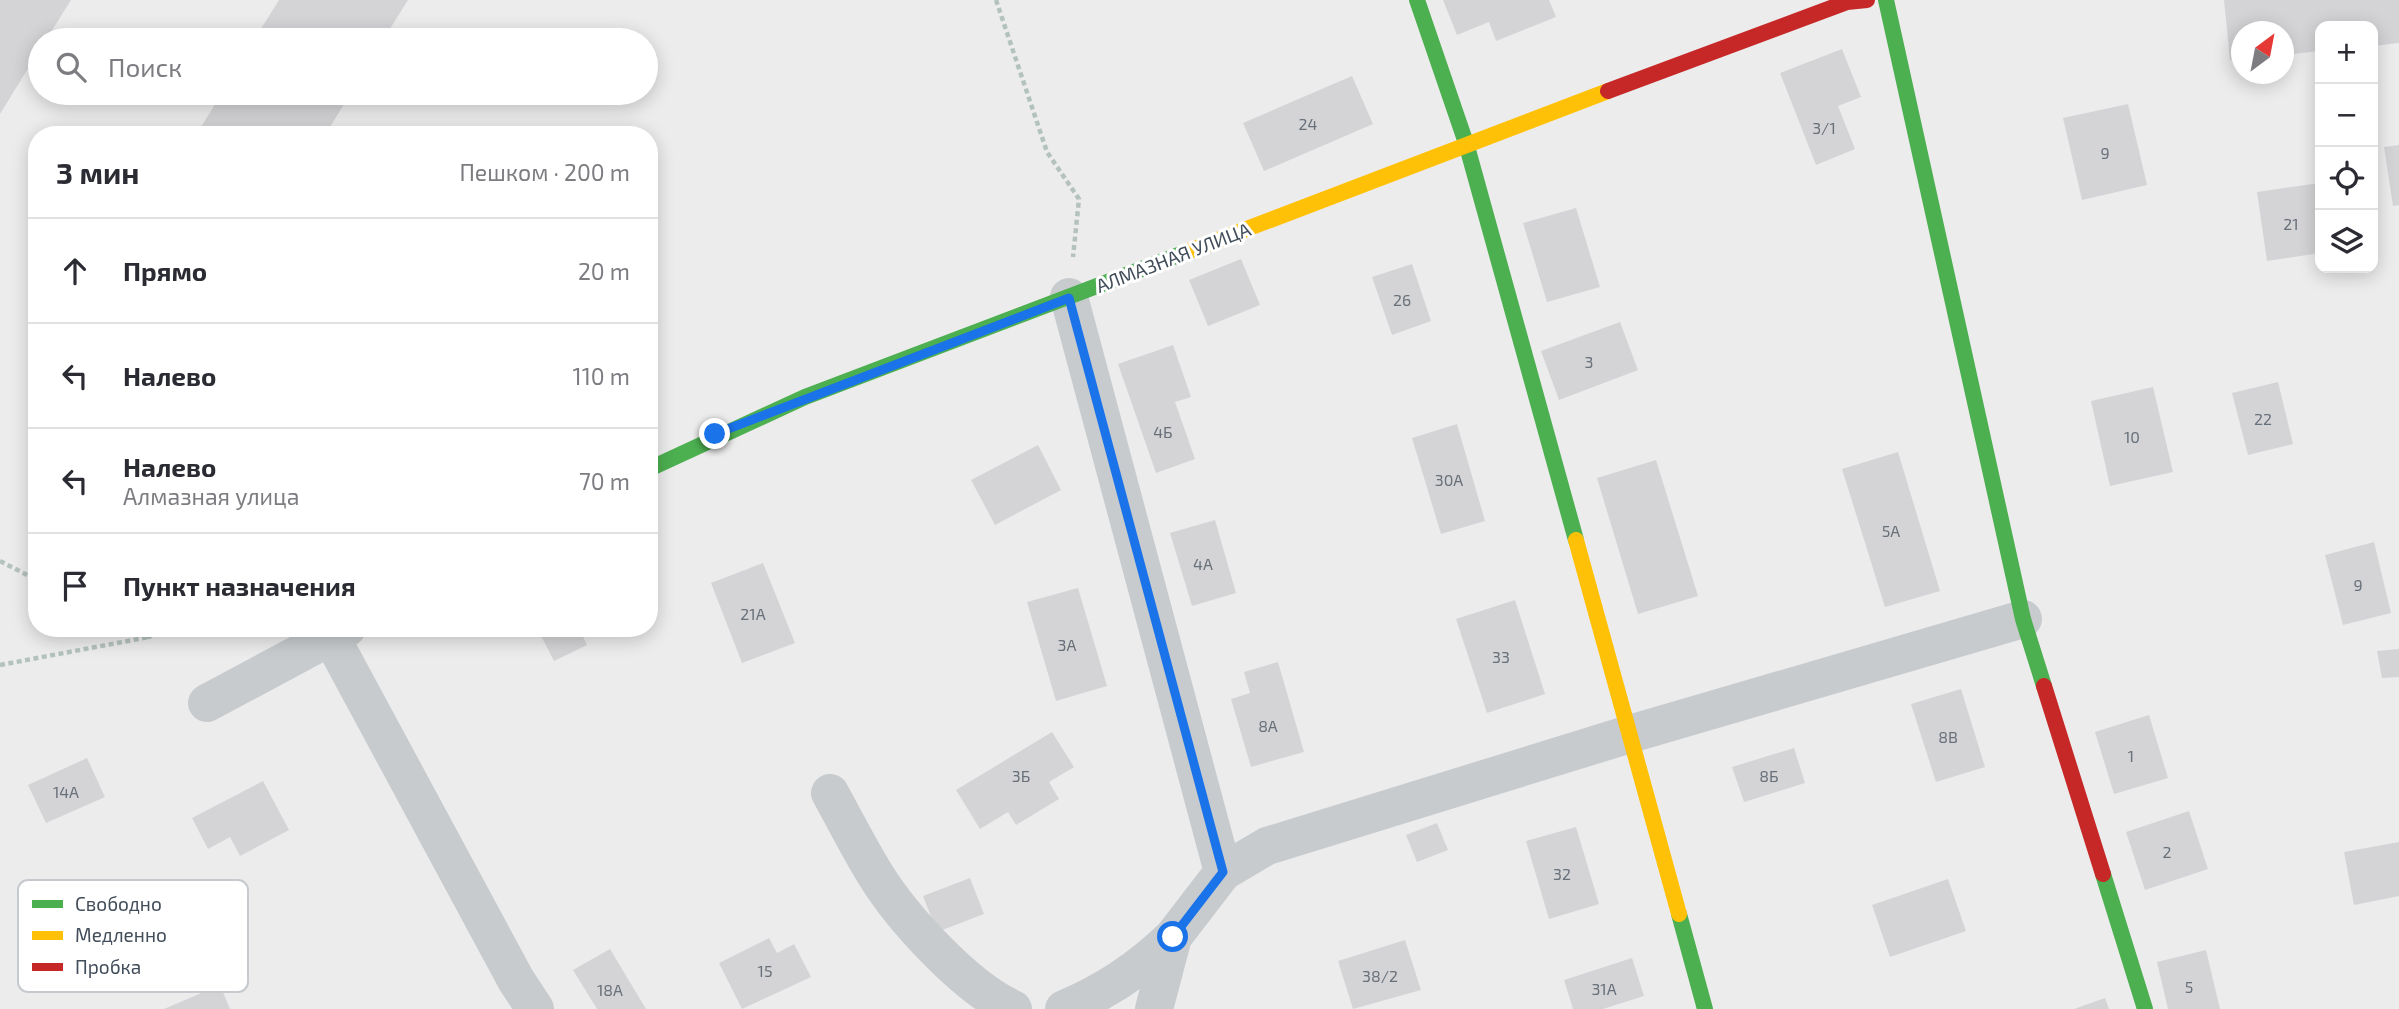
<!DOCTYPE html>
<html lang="ru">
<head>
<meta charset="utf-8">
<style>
  :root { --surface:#fff; --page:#f7f7f7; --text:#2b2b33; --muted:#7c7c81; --line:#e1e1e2 }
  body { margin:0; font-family:"Exo 2",sans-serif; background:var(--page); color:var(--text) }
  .controls { position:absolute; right:21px; top:21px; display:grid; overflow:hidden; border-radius:14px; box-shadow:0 4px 18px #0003 }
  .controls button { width:63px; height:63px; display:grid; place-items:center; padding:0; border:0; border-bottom:2px solid var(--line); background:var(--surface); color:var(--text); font:35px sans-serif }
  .compass { position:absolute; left:2231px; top:21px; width:63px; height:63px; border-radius:50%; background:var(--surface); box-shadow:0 4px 18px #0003; rotate:32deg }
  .stop { position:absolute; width:21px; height:21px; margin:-16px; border:5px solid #1a73e8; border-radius:50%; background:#fff }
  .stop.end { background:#1a73e8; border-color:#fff; box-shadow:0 2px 7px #0008 }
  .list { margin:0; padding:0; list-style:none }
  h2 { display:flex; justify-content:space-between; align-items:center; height:91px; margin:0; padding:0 28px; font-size:30px }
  h2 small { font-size:23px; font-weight:400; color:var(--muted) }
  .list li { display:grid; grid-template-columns:46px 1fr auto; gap:21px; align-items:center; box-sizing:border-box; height:105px; padding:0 28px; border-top:2px solid var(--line) }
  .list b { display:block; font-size:26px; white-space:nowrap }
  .list p { margin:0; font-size:23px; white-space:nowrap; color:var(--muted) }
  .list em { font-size:23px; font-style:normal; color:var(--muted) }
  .icon { flex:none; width:38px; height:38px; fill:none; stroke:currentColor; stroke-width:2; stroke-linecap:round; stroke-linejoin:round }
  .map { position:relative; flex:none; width:2399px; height:1009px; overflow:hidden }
  .search { position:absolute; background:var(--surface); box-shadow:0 4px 18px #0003; left:28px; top:28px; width:630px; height:77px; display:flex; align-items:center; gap:18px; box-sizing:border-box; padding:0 24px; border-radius:38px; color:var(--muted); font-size:26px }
  .panel { position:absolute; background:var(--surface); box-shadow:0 4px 18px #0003; left:28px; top:126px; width:630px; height:511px; border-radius:28px }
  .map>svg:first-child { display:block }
</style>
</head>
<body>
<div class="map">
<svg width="2399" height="1009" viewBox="0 0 2399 1009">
  <rect width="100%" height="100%" fill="#edecec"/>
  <path fill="#d4d4d7" d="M0,0H71L46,40H40V49L0,114Z
    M279,0H408L383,40H254Z
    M1443,0H1549L1556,17L1496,41L1489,22L1457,35Z
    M2224,0H2399V43L2373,46V26H2320V51L2284,55V32H2242V59L2230,60Z
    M1842,49L1861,97L1838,106L1855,149L1816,165L1780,73Z
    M1352,76L1373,124L1264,171L1243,123Z
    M222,93H351L325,135H196Z
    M2128,104L2147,185L2082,200L2063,118Z
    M2399,145V205L2393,206L2384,147Z
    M2320,183V253L2267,261L2257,192Z
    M1576,208L1600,287L1547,302L1523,223Z
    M1241,259L1260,305L1208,326L1189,280Z
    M1412,264L1431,321L1392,335L1372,277Z
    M1620,322L1638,370L1559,400L1541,351Z
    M1173,345L1191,397L1175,402L1195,459L1156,473L1118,364Z
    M2278,382L2293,444L2248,455L2232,393Z
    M2153,387L2173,472L2110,486L2091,401Z
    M1457,424L1485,521L1441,534L1412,438Z
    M1038,445L1061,490L995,525L971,480Z
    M1898,452L1940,591L1885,607L1842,469Z
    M1656,460L1698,596L1638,614L1597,478Z
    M1215,520L1236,593L1192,606L1170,533Z
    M2374,542L2391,613L2343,625L2325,555Z
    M763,563L795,643L742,663L711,583Z
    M1078,588L1107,686L1056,701L1027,602Z
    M1515,600L1545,694L1487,713L1456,619Z
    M537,628H579L587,645L554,661Z
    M2399,649V677L2382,678L2377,651Z
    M1278,662L1304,752L1251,767L1231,699L1250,693L1244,672Z
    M1961,689L1985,767L1936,782L1911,704Z
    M2149,715L2168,778L2114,794L2095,732Z
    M1052,732L1074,767L1049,782L1059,799L1016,825L1008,812L980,829L956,790Z
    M1794,748L1805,783L1744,802L1732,767Z
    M87,758L105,797L46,823L28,785Z
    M263,781L289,830L240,856L230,837L208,849L192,818Z
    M2189,811L2208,869L2145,890L2126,832Z
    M1437,823L1448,850L1417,862L1406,835Z
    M1576,827L1599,904L1549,919L1526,841Z
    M2399,842V896L2354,905L2344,852Z
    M970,878L984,914L937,932L923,896Z
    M1948,879L1966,931L1890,957L1872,905Z
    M769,938L777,953L794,944L811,977L742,1009L719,963Z
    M1405,940L1421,990L1353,1009L1338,961Z
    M610,949L646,1009H597L573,970Z
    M2206,950L2220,1009H2168L2157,962Z
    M1632,958L1644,996L1603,1009H1573L1564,980Z
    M220,985L230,1009H164Z
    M2105,998L2109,1009H2074Z"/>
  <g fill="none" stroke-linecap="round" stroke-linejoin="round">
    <path stroke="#b4c2be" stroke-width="4.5" stroke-dasharray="5 3.5" stroke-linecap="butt" d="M996,0L1047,152L1079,199L1073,257
      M0,561L37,580
      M132,628L149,637L171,628
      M0,665L149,637"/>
    <path stroke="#c8cbcd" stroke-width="38" d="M1069,297L1223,872
      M331,637L516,980L535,1009
      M207,703L347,628
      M830,793C845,820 859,848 875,874C902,918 966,988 1013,1009
      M1064,1009C1106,992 1141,968 1173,937
      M1154,1009L1173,937L1223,872L1267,846L1630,734L2023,619"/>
    <path stroke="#4caf50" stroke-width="16" d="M1417,0L1466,143L1576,540
      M1886,0L2023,619L2044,686
      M649,469L805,397L1189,251
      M2103,874L2145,1009
      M1679,914L1705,1009"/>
    <path stroke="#ffc107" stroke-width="16" d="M1189,251L1608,91
      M1576,540L1679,914"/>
    <path stroke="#c62828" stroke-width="16" d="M1608,91L1847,2L1867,0
      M2044,686L2103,874"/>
  </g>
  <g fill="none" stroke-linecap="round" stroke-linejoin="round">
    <path stroke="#1a73e8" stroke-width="9" d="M715,434L1069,298L1223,872L1173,937"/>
  </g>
  <g text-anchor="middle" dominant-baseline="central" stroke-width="6" stroke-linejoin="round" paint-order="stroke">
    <g font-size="16" fill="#68707a">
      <text x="1308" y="123">24</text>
      <text x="1824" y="127">3/1</text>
      <text x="2105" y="152">9</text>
      <text x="2291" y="223">21</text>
      <text x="1402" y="299">26</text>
      <text x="1589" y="361">3</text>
      <text x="2263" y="418">22</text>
      <text x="1163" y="431">4Б</text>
      <text x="2132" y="436">10</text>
      <text x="1449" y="479">30А</text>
      <text x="1891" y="530">5А</text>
      <text x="1203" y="563">4А</text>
      <text x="2358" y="584">9</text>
      <text x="753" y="613">21А</text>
      <text x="1067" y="644">3А</text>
      <text x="1501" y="656">33</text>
      <text x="1268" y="725">8А</text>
      <text x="1948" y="736">8В</text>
      <text x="2131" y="755">1</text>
      <text x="1021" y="775">3Б</text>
      <text x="1769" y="775">8Б</text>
      <text x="66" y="791">14А</text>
      <text x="2167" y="851">2</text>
      <text x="1562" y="873">32</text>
      <text x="765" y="970">15</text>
      <text x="1380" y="975">38/2</text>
      <text x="2189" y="986">5</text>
      <text x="1604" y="988">31А</text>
      <text x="610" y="989">18А</text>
    </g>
    <g font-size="19" fill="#424d5a" stroke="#fff">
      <text transform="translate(1173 257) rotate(-21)">АЛМАЗНАЯ УЛИЦА</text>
    </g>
  </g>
  <rect x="18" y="880" width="230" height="112" rx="10" fill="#fff" stroke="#c6cace" stroke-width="2"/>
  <rect x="32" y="900" width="31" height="8" fill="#4caf50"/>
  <rect x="32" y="931" width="31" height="9" fill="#ffc107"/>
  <rect x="32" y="963" width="31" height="8" fill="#c62828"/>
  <g font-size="19" fill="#424d5a">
    <text x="75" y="911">Свободно</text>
    <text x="75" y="942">Медленно</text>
    <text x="75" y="974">Пробка</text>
  </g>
</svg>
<div class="controls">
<button>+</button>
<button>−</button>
<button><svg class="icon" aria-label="locate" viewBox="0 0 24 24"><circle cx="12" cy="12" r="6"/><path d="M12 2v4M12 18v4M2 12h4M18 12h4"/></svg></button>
<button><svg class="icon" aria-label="layers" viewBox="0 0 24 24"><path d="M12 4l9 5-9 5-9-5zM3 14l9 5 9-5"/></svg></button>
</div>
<svg class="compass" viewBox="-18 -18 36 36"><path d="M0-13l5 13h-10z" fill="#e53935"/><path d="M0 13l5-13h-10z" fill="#7c7c81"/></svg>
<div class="stop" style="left:1173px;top:937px"></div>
<div class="stop end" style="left:715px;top:434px"></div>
<div class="search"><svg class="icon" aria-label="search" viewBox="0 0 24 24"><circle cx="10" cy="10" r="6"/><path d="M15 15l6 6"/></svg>Поиск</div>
<section class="panel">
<h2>3 мин<small>Пешком · 200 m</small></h2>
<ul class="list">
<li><svg class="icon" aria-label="ahead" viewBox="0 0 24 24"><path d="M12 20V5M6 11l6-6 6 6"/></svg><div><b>Прямо</b></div><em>20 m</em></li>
<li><svg class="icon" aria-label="left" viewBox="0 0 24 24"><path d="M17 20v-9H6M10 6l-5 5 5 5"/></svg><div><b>Налево</b></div><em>110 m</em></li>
<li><svg class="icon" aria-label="left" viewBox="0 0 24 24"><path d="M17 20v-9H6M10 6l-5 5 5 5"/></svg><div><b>Налево</b><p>Алмазная улица</p></div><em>70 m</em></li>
<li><svg class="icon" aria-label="arrive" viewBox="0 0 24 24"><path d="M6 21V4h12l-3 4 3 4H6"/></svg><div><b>Пункт назначения</b></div></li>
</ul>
</section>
</div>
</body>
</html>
